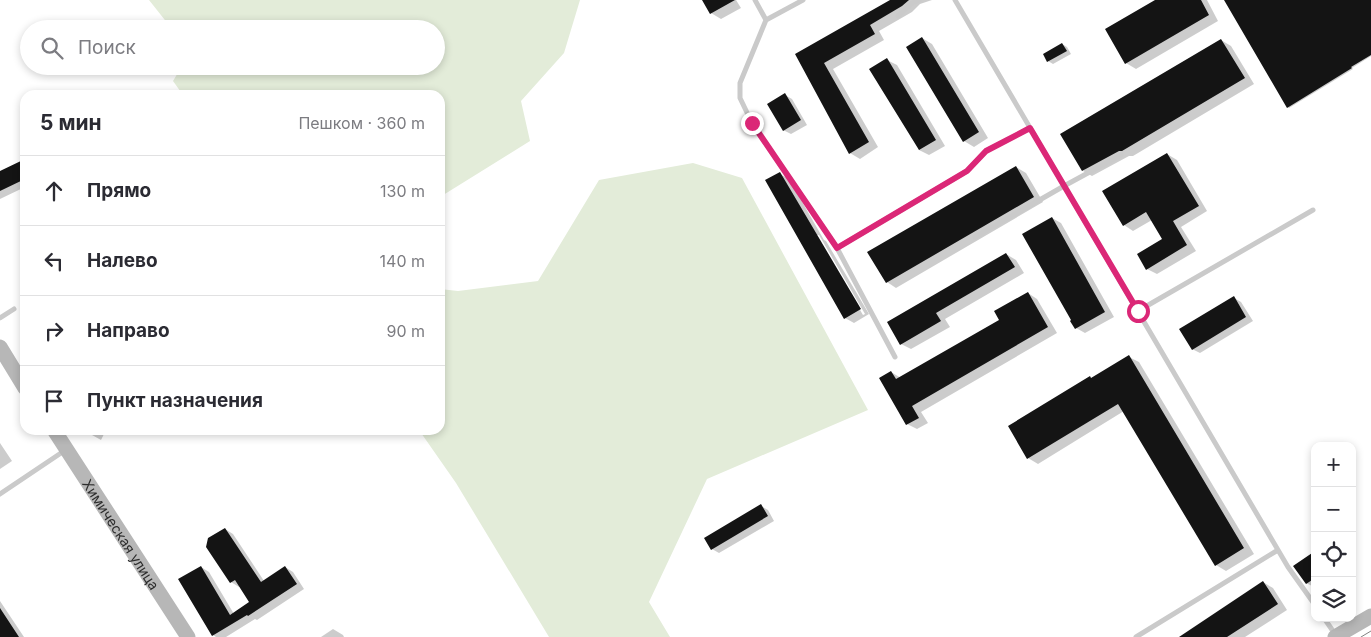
<!DOCTYPE html>
<html lang="ru">
<head>
<meta charset="utf-8">
<style>
  :root { --surface:#fff; --page:#f2f2f3; --text:#2b2b33; --muted:#7c7c81; --line:#e1e1e2 }
  body { margin:0; font-family:Inter,sans-serif; background:var(--page); color:var(--text) }
  .controls { position:absolute; right:15px; bottom:15px; display:grid; overflow:hidden; border-radius:10px; box-shadow:0 2px 8px #0003 }
  .controls button { width:45px; height:45px; display:grid; place-items:center; padding:0; border:0; border-bottom:1px solid var(--line); background:var(--surface); color:var(--text); font:25px sans-serif }
  .stop { position:absolute; width:15px; height:15px; margin:-11px; border:4px solid #db2777; border-radius:50%; background:#fff }
  .stop.end { background:#db2777; border-color:#fff; box-shadow:0 1px 5px #0008 }
  .list { margin:0; padding:0; list-style:none }
  h2 { display:flex; justify-content:space-between; align-items:center; height:65px; margin:0; padding:0 20px; font-size:21px }
  h2 small { font-size:16px; font-weight:400; color:var(--muted) }
  .list li { display:grid; grid-template-columns:32px 1fr auto; gap:15px; align-items:center; box-sizing:border-box; height:70px; padding:0 20px; border-top:1px solid var(--line) }
  .list b { display:block; font-size:19px; white-space:nowrap }
  .list em { font-size:16px; font-style:normal; color:var(--muted) }
  .icon { flex:none; width:28px; height:28px; fill:none; stroke:currentColor; stroke-width:2; stroke-linecap:round; stroke-linejoin:round }
  .map { position:relative; flex:none; width:1371px; height:637px; overflow:hidden }
  .search { position:absolute; background:var(--surface); box-shadow:0 2px 8px #0003; left:20px; top:20px; width:425px; height:55px; display:flex; align-items:center; gap:12px; box-sizing:border-box; padding:0 18px; border-radius:28px; color:var(--muted); font-size:19px }
  .panel { position:absolute; background:var(--surface); box-shadow:0 2px 8px #0003; left:20px; top:90px; width:425px; height:345px; border-radius:15px }
  .map>svg:first-child { display:block }
</style>
</head>
<body>
<div class="map">
<svg width="1371" height="637" viewBox="0 0 1371 637">
  <rect width="100%" height="100%" fill="#fff"/>
  <path fill="#e3ecd9" d="M149,0H580L564,53L521,101L530,141L440,197V95H183L173,81L182,66H436V29H172Z
    M693,163L742,178L868,410L707,479L649,602L670,637H549L456,483L419,430H440V289L458,291L538,281L599,180Z"/>
  <path fill="#0003" fill-rule="evenodd" d="M704,0H736L741,8L721,19L711,13Z
    M892,0H932L920,4L912,12L879,31L884,40L833,69L878,147L860,159L850,153L796,55Z
    M1158,0H1207L1218,21L1136,69L1126,63Z
    M1225,0H1371V56L1352,68L1353,69L1289,108L1288,107Z
    M922,38L932,44L988,138L974,147L964,141Z
    M1221,40L1231,46L1254,84L1133,156H1129L1092,176L1083,171Z
    M1062,44L1067,47L1071,54L1053,64L1048,61Z
    M887,60L897,65L945,146L929,155L919,150Z
    M785,95L792,99L807,125L791,134L783,130Z
    M1167,154L1177,160L1207,211L1181,227L1196,251L1157,274L1147,269L1164,240L1152,220L1133,231L1124,225Z
    M25,160V187L0,199V173Z
    M1016,167L1026,173L1043,202L896,288L887,282Z
    M780,174L789,179L824,240L826,241L869,314L854,323L845,318ZM816,235H819L865,314L863,315Z
    M1052,218L1061,223L1114,317L1085,333L1076,328Z
    M1006,254L1016,260L1024,273L945,319L950,327L911,349L901,344L889,323Z
    M1028,293L1037,299L1057,333L921,412L928,423L917,429L907,424L891,372L901,378L1001,320Z
    M1234,298L1241,302L1253,321L1200,353L1192,349Z
    M1129,357L1139,362L1254,554L1226,571L1216,565L1124,411L1038,464L1028,458L1092,379Z
    M89,430H106L101,440L92,435Z
    M0,443L12,461L0,469Z
    M761,506L768,510L774,521L719,553L712,549Z
    M225,529L233,534L264,581L285,567L293,572L304,589L257,620L255,619L226,637H216L213,635L201,567L209,572L234,614L251,603L240,586L239,587L231,582Z
    M1315,553V587H1314L1306,583Z
    M1263,582L1273,588L1287,610L1245,637H1181Z
    M0,601L24,637H0Z
    M333,629L343,635L344,637H321Z"/>
  <path fill="#141414" d="M702,0H735L710,14Z
    M890,0H909L902,6L870,25L875,34L824,63L869,142L849,154L795,54Z
    M1155,0H1201L1209,15L1125,64L1105,29Z
    M1224,0H1371V55L1351,67L1352,68L1287,108Z
    M922,37L979,132L963,142L906,47Z
    M1221,39L1245,78L1122,151H1119L1082,171L1060,134Z
    M1062,43L1067,51L1047,62L1043,54Z
    M887,58L936,140L919,150L869,69Z
    M785,93L801,120L783,131L767,104Z
    M1167,153L1199,206L1173,221L1187,245L1146,270L1137,254L1162,239L1146,212L1123,226L1102,191Z
    M25,159V179L0,191V171Z
    M1016,166L1034,197L886,283L867,252Z
    M780,172L861,309L844,319L765,180Z
    M1052,217L1105,312L1075,329L1070,321L1071,320L1022,234Z
    M1006,253L1015,267L936,313L941,321L900,345L887,322Z
    M1028,292L1048,327L912,406L919,418L906,425L879,378L891,371L896,379L999,320L994,311Z
    M1234,296L1246,317L1192,350L1179,329Z
    M1129,355L1244,548L1215,566L1118,404L1027,459L1008,426L1090,376L1091,378Z
    M761,504L768,516L711,550L704,538Z
    M225,528L261,582L285,566L297,584L248,616L247,615L212,636L178,579L201,566L230,615L249,602L235,580L230,583L206,547L208,538Z
    M1315,551V578L1306,584L1293,566Z
    M1263,581L1278,604L1227,637H1179Z
    M0,608L19,637H0Z"/>
  <g fill="none" stroke-linecap="round" stroke-linejoin="round">
    <path stroke="#cacaca" stroke-width="5" d="M755,0L766,20L740,83V98L752,123L837,248L895,357
      M955,0L1288,567L1315,605
      M898,16L912,3L919,0
      M766,20L803,0
      M975,237L1064,186L1121,155
      M837,248L967,171L986,151L1030,128
      M1138,311L1313,210
      M0,318L14,309
      M0,494L64,451
      M1324,618L1335,634
      M1136,637L1278,550"/>
    <g stroke="#b7b7b7" stroke-width="15">
      <path d="M0,347L25,388"/>
      <path id="s1" d="M54,430L188,637"/>
      <path d="M1335,637L1371,616"/>
    </g>
    <path stroke="#828282" stroke-width="1" d="M1361,637L1371,631"/>
  </g>
  <g fill="none" stroke-linecap="round" stroke-linejoin="round">
    <path stroke="#db2777" stroke-width="6" d="M752,123L837,248L967,171L986,151L1030,128L1138,311"/>
  </g>
  <g text-anchor="middle" dominant-baseline="central" stroke-width="5" stroke-linejoin="round" paint-order="stroke">
    <g font-size="14" fill="#2d2d2d" stroke="#fff">
      <text stroke="none"><textPath href="#s1" startOffset="124">Химическая улица</textPath></text>
    </g>
  </g>
</svg>
<div class="controls">
<button>+</button>
<button>−</button>
<button><svg class="icon" aria-label="locate" viewBox="0 0 24 24"><circle cx="12" cy="12" r="6"/><path d="M12 2v4M12 18v4M2 12h4M18 12h4"/></svg></button>
<button><svg class="icon" aria-label="layers" viewBox="0 0 24 24"><path d="M12 4l9 5-9 5-9-5zM3 14l9 5 9-5"/></svg></button>
</div>
<div class="stop" style="left:1138px;top:311px"></div>
<div class="stop end" style="left:752px;top:123px"></div>
<div class="search"><svg class="icon" aria-label="search" viewBox="0 0 24 24"><circle cx="10" cy="10" r="6"/><path d="M15 15l6 6"/></svg>Поиск</div>
<section class="panel">
<h2>5 мин<small>Пешком · 360 m</small></h2>
<ul class="list">
<li><svg class="icon" aria-label="ahead" viewBox="0 0 24 24"><path d="M12 20V5M6 11l6-6 6 6"/></svg><div><b>Прямо</b></div><em>130 m</em></li>
<li><svg class="icon" aria-label="left" viewBox="0 0 24 24"><path d="M17 20v-9H6M10 6l-5 5 5 5"/></svg><div><b>Налево</b></div><em>140 m</em></li>
<li><svg class="icon" aria-label="right" viewBox="0 0 24 24"><path d="M7 20v-9h11M14 6l5 5-5 5"/></svg><div><b>Направо</b></div><em>90 m</em></li>
<li><svg class="icon" aria-label="arrive" viewBox="0 0 24 24"><path d="M6 21V4h12l-3 4 3 4H6"/></svg><div><b>Пункт назначения</b></div></li>
</ul>
</section>
</div>
</body>
</html>
